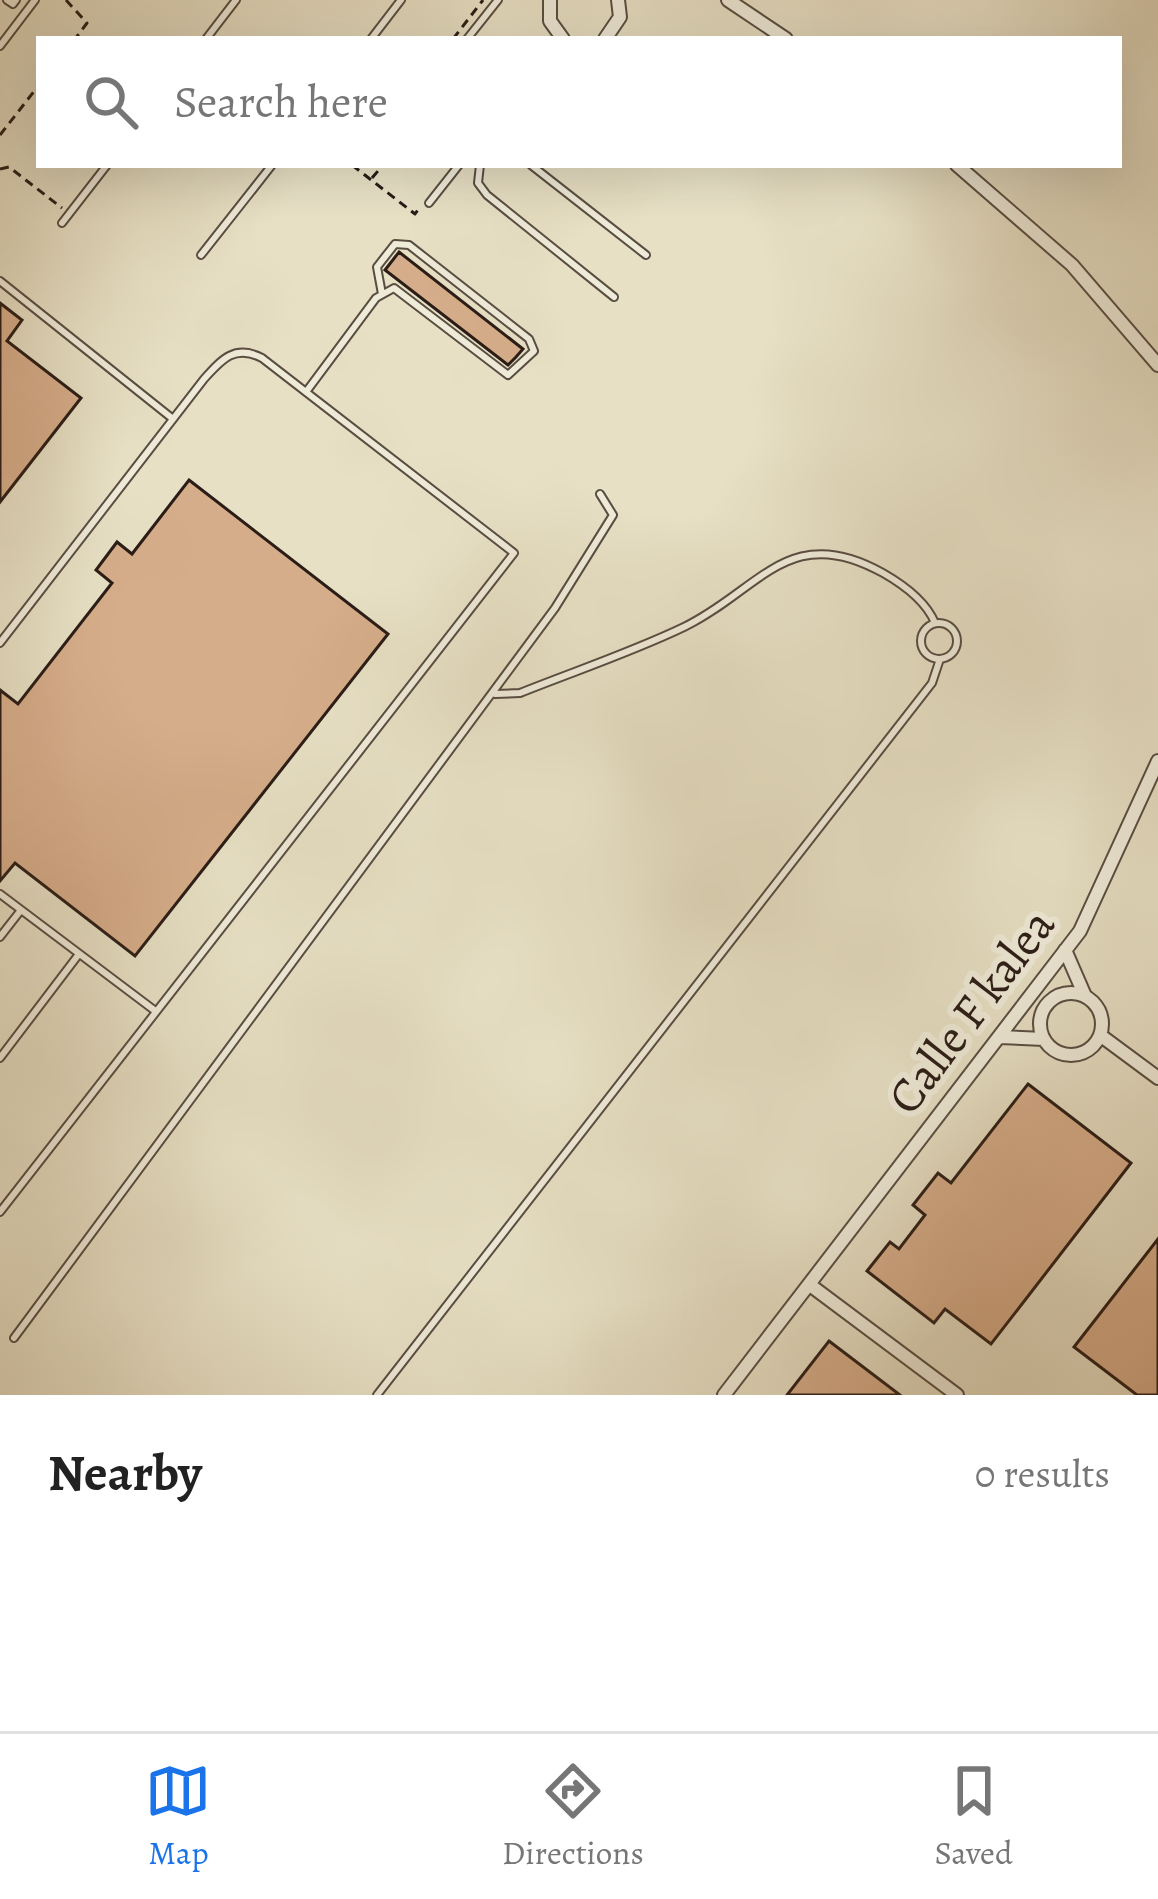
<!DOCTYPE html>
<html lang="en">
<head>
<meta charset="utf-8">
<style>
  :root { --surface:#fff; --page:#f6f6f6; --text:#222; --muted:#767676; --line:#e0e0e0; --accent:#1a73e8 }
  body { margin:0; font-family:Alegreya,serif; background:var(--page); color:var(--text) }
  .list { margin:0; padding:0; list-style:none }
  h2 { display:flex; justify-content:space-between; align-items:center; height:156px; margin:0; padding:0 48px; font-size:51px }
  h2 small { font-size:39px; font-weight:400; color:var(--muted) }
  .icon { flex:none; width:66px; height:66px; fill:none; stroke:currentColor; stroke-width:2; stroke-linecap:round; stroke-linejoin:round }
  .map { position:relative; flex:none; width:1158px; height:1395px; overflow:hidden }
  .search { position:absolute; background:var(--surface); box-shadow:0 12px 48px #0002; left:36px; right:36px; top:36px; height:132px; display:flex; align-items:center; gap:30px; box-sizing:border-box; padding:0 42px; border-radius:0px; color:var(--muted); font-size:45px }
  .sheet { height:336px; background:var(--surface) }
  nav { display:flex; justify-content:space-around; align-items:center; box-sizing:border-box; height:168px; border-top:3px solid var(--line); background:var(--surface); font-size:33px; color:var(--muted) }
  nav a { display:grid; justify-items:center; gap:6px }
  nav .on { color:var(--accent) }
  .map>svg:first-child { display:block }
</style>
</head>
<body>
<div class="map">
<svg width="1158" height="1395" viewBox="0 0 1158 1395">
  <rect width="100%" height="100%" fill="#e7e0c5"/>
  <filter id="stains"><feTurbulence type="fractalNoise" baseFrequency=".00167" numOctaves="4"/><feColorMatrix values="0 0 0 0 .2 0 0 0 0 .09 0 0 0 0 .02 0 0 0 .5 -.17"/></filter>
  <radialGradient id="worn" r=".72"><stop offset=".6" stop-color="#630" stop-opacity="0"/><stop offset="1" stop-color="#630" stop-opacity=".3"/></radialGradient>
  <path fill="#d6ad8a" stroke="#2a1c16" stroke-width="3" d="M399,252L523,349L516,357L508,365L385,270Z
    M0,303L22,320L7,341L81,398L0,502Z
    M189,480L388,634L135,956L15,863L0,881V690L18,704L112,583L96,570L117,542L132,554Z
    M1028,1084L1131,1163L991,1344L945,1309L934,1323L867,1271L890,1242L899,1249L925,1215L913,1205L938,1173L951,1183Z
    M1158,1239V1395H1137L1074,1347Z
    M829,1341L900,1395H787Z"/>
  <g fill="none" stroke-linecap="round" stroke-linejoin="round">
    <defs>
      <path id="lane" d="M7,0L13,4L16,0
        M206,39L236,0
        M371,39L401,0
        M467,39L498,0
        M0,46L35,0
        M480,165L478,183L487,195L614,297
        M531,165L646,255
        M429,203L459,165
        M62,223L107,165
        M201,255L272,165
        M0,281L173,419
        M306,392L376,298L394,288L508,375L534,351L529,339L409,245L395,244L377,267L382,294
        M921 641a18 18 0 1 1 36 0a18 18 0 1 1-36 0Z
        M0,643L204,379C222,359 235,344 262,358L514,553L0,1212
        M495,694L520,693C575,671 632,652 684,627C759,591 789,520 883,573C904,585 926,601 935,623
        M0,894L154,1010
        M0,937L21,910
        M0,1058L79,954
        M14,1338L555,608L613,515L600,494
        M377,1395L932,683L940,659"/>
      <path id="street" d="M550,0V21L563,39
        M728,0L786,39
        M605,39L620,17L618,0
        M957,165L1072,265L1158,365
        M1065,950L1085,996
        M1040 1024a31 31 0 1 1 62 0a31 31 0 1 1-62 0Z
        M1100,1035L1158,1078
        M999,1037L1044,1039
        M810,1285L957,1395
        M724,1395L1080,931L1158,761"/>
    </defs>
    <use href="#lane" stroke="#594d42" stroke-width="10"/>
    <use href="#street" stroke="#594d42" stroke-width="16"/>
    <path stroke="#2a1c16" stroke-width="3" stroke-dasharray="9 6" stroke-linecap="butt" d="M66,0L87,23L75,39
      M453,39L483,0
      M0,135L39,85
      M352,165L415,214L420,207
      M0,169L9,167L62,208
      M372,178L383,165"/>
    <use href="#lane" stroke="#efebd9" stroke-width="6"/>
    <use href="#street" stroke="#efebd9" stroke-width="12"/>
  </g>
  <g text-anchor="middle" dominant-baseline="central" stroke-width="12" stroke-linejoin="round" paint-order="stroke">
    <g font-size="48" fill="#2a1c16" stroke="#efebd9">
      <text transform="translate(971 1011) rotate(-53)">Calle F kalea</text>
    </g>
  </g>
  <rect width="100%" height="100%" filter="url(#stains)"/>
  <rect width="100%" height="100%" fill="url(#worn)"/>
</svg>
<div class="search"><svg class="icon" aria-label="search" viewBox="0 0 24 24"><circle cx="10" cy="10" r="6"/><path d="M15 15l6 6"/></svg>Search here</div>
</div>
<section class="sheet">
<h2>Nearby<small>0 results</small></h2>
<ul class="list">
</ul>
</section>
<nav>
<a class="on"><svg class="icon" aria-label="map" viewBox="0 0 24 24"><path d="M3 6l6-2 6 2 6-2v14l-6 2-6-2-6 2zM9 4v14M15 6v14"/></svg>Map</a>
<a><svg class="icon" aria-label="directions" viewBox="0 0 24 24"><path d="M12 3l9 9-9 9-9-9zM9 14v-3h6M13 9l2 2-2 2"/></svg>Directions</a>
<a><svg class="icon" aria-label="saved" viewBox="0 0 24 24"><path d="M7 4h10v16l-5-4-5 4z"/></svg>Saved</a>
</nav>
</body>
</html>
